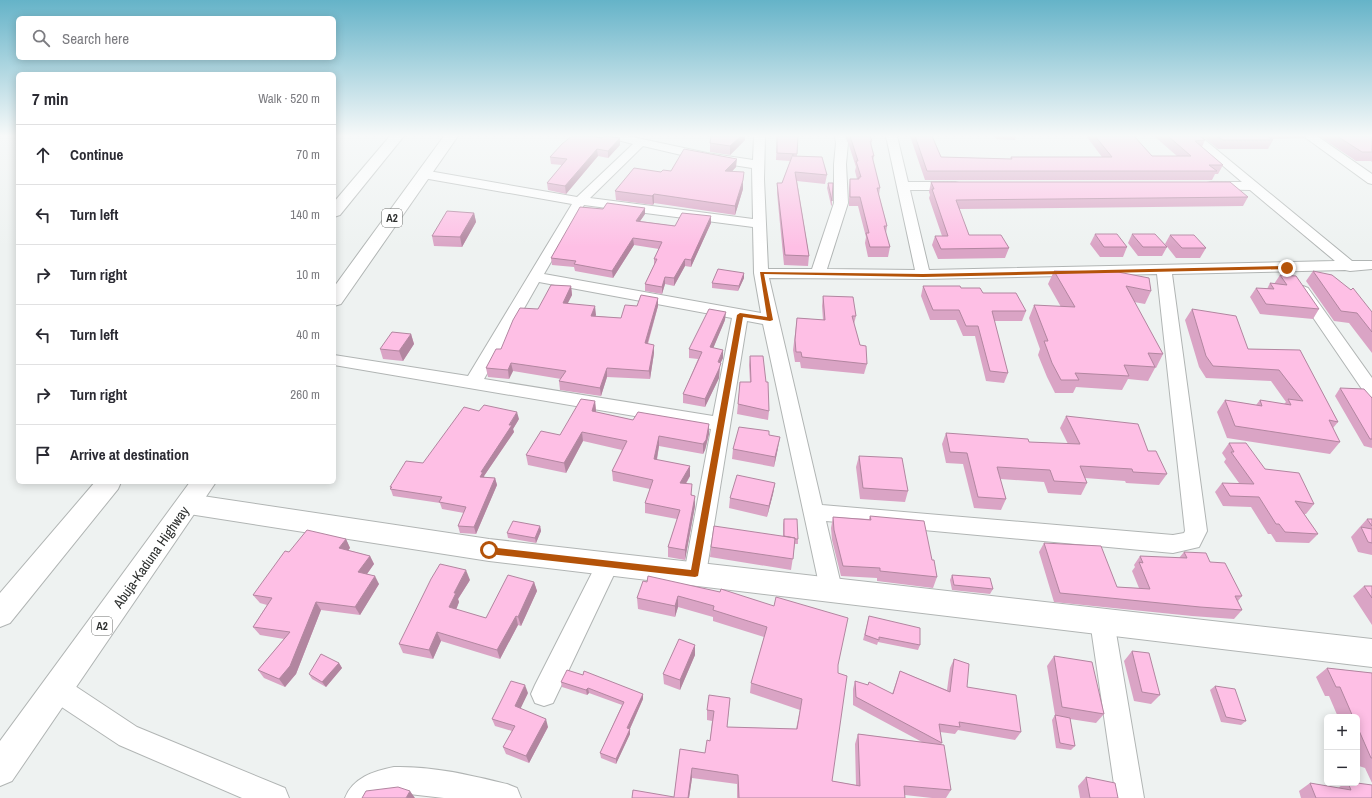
<!DOCTYPE html>
<html lang="en">
<head>
<meta charset="utf-8">
<style>
  :root { --surface:#fff; --page:#f7f7f7; --text:#2b2b33; --muted:#7c7c81; --line:#e1e1e2 }
  body { margin:0; font-family:"Archivo Narrow",sans-serif; background:var(--page); color:var(--text) }
  .controls { position:absolute; right:12px; bottom:12px; display:grid; overflow:hidden; border-radius:6px; box-shadow:0 2px 10px #0003 }
  .controls button { width:36px; height:36px; display:grid; place-items:center; padding:0; border:0; border-bottom:1px solid var(--line); background:var(--surface); color:var(--text); font:20px sans-serif }
  .stop { position:absolute; width:12px; height:12px; margin:-9px; border:3px solid #b45309; border-radius:50%; background:#fff }
  .stop.end { background:#b45309; border-color:#fff; box-shadow:0 1px 4px #0008 }
  .list { margin:0; padding:0; list-style:none }
  h2 { display:flex; justify-content:space-between; align-items:center; height:52px; margin:0; padding:0 16px; font-size:17px }
  h2 small { font-size:13px; font-weight:400; color:var(--muted) }
  .list li { display:grid; grid-template-columns:26px 1fr auto; gap:12px; align-items:center; box-sizing:border-box; height:60px; padding:0 16px; border-top:1px solid var(--line) }
  .list b { display:block; font-size:15px; white-space:nowrap }
  .list em { font-size:13px; font-style:normal; color:var(--muted) }
  .icon { flex:none; width:22px; height:22px; fill:none; stroke:currentColor; stroke-width:2; stroke-linecap:round; stroke-linejoin:round }
  .map { position:relative; flex:none; width:1372px; height:798px; overflow:hidden }
  .search { position:absolute; background:var(--surface); box-shadow:0 2px 10px #0003; left:16px; top:16px; width:320px; height:44px; display:flex; align-items:center; gap:10px; box-sizing:border-box; padding:0 14px; border-radius:6px; color:var(--muted); font-size:15px }
  .panel { position:absolute; background:var(--surface); box-shadow:0 2px 10px #0003; left:16px; top:72px; width:320px; height:412px; border-radius:6px }
  .map>svg:first-child { display:block }
</style>
</head>
<body>
<div class="map">
<svg width="1372" height="798" viewBox="0 0 1372 798">
  <rect width="100%" height="100%" fill="#eef2f1"/>
  <g fill="none" stroke-linecap="round" stroke-linejoin="round">
    <defs>
      <path id="street" d="M609,136H628L707,153L753,160L754,136H765L764,179L768,269H812L834,203V164L836,143L835,136H845L848,143L846,164L848,203L827,269L915,270L886,136H897L908,182H955L959,183L961,186L959,189L955,190H910L929,270L1335,261L1250,190L1207,189L1205,186L1207,183L1211,182H1242L1188,136H1200L1352,261H1372V269L1350,271L1345,270L1172,274L1207,531L1199,547L1173,553L826,521L842,589L839,596L831,599L823,596L820,589L763,324L747,321L706,574L703,581L695,584L687,581L684,574L711,429L334,365V355L468,376L572,204L423,178L419,177L417,174L419,171L423,170L577,197L633,144L610,138ZM643,146L707,161L752,168L753,219L590,198ZM584,205L753,227L754,273L761,313L544,274ZM1157,274L1185,531L1184,533L1173,535L822,505L769,278L923,279ZM539,282L732,318L713,416L484,379Z
        M1305,136H1317L1372,174V184L1368,183L1306,138Z
        M1303,286L1308,288L1372,378V397L1366,395L1295,291L1298,288Z
        M608,555L616,557L619,564L553,703L544,706L535,703L531,694L535,685L600,557Z
        M1102,610L1110,614L1114,621L1144,798H1116L1090,621L1094,614Z
        M57,677L66,680L137,727L285,788L289,798H242L119,745L48,698L44,689L48,680Z
        M394,767C433,766 469,775 507,784L517,788L521,798H444L409,794L394,795L381,798H345C353,778 373,771 394,767Z"/>
      <path id="secondary" d="M189,494L489,539L1372,639V667L489,561L189,514L180,511L176,504L180,497Z"/>
      <path id="highway" d="M390,136H404L340,215L334,217V202Z
        M444,136H458L341,304L334,306V287Z
        M95,482H121L118,489L10,623L0,627V593Z
        M190,482H216L12,781L0,786V741Z"/>
    </defs>
    <use href="#street" stroke="#b1b5b4" stroke-width="2"/>
    <use href="#secondary" stroke="#b1b5b4" stroke-width="2"/>
    <use href="#highway" stroke="#b1b5b4" stroke-width="2"/>
    <use href="#street" fill="#fff" fill-rule="evenodd"/>
    <use href="#secondary" fill="#fff" fill-rule="evenodd"/>
    <use href="#highway" fill="#fff" fill-rule="evenodd"/>
  </g>
  <path fill="#daa4c5" d="M711,136H745V140L730,155L710,152V143Z
    M777,136H798L797,156L827,175L825,184L797,181L809,256L808,266L784,265L777,193V183H782L790,161L776,160Z
    M846,136H870L872,141L871,146L874,156L873,161L880,188L879,195L887,226L886,233L890,247L888,257H868L865,243L866,237L858,206H849V188L850,179H857L855,171L856,167Z
    M910,136H932L941,157L1010,159L1011,157H1102L1087,137V136H1134L1152,156H1177L1154,136H1200L1205,140L1202,147L1223,165L1218,174H1215L1212,180H925Z
    M994,136H1016L1015,140L996,139Z
    M1202,136H1305L1304,138L1271,139L1273,140L1268,149H1218Z
    M1319,136H1372V162L1371,161H1356Z
    M602,138H620V145L608,158L598,156L566,194L548,190L547,183L562,165L551,164L550,157Z
    M736,167L732,171L743,189L735,215L654,203L653,205L616,200L615,191L671,171Z
    M931,182L1248,197L1243,206L959,209L969,235L1009,248L1005,258L938,259L932,245L935,236H942L929,198L930,195L929,192Z
    M828,183L832,201V206L831,205L827,188Z
    M474,213L476,222L462,247L434,246L432,236Z
    M645,214L640,221L675,226L711,216V223L691,267L685,266L674,286L665,284L662,294L645,291V284L654,265V259L659,249L634,245L613,278L575,271L574,267L552,265L551,258Z
    M1095,234L1127,247L1123,257H1100L1090,244Z
    M1132,234L1167,247L1162,256H1138L1128,243Z
    M1170,235L1206,248L1200,258H1176L1165,244Z
    M1054,271L1151,291L1145,304L1134,302L1163,354L1156,368H1155L1148,381L1128,379L1122,390L1076,387L1073,393H1055L1047,377L1038,355L1040,349L1029,318L1034,305L1061,307L1048,284Z
    M1313,271L1372,312V353L1349,323L1334,321L1306,281Z
    M744,273V278L738,291L712,288V283Z
    M1280,275L1319,309L1313,319L1260,314L1250,297L1256,288L1267,289L1270,283L1274,284Z
    M571,286L572,295L567,304L596,315L595,316L621,318L637,306L658,298V306L648,344L654,345V353L650,379L607,377L601,396L560,390L559,381L561,379L513,371L509,379L488,377L486,368L501,349L538,309Z
    M923,286L961,288L983,293L1026,311L1022,321H994L1008,373L1004,383L986,381L975,336H963L956,320H930L921,296Z
    M823,296L856,316L854,324L860,345L867,364L864,374L801,368L800,362H795L793,350L797,318L823,320L822,306Z
    M1192,309L1248,349L1300,350L1338,422L1333,428L1340,442L1330,454L1227,438L1217,412L1225,400L1256,405L1260,400L1284,404L1286,402L1271,381L1206,378L1199,367L1185,320Z
    M725,320L713,348L723,350V358L720,364L719,378L705,407L683,403V394L698,359L689,358V349Z
    M411,334L414,344L403,361L383,359L380,349Z
    M750,356L766,382L769,411L768,420L737,414L740,382H750L749,365Z
    M1340,388L1372,398V448L1364,446L1335,396Z
    M595,401L596,412L633,420L709,424V434L705,450L703,454L659,446L657,460L690,466V476L686,484L692,495L695,506L685,560L668,557V547L677,519L645,513V503L650,489L613,481L612,471L622,450L583,441L566,473L528,465L526,455L560,435Z
    M1066,416L1148,451L1167,474L1159,485L1126,483L1125,481L1085,478L1087,483L1081,495L1048,493L1044,482L1000,479L1006,499L1001,510L974,508L963,464L946,463L942,444L946,433L1029,442L1068,444L1060,428Z
    M519,419L513,429L514,432L484,476V477L495,478L497,485L476,534L460,533L458,526L464,513L442,509L440,503L393,496L390,487Z
    M1229,443L1314,504L1306,514H1304L1318,534L1309,543L1276,542L1271,534H1268L1251,507L1223,506L1215,492L1222,483H1239L1224,462L1226,459L1222,453Z
    M778,448L774,467L732,459L733,449Z
    M859,456L908,491L905,502L860,499L856,467Z
    M775,483L773,494L767,517L729,508L730,498Z
    M870,516L932,560L937,577L933,588L877,581V578L841,576L832,540L831,528L833,517L869,519Z
    M784,519L798,539V544H795L791,570L710,557L711,547L783,536V524Z
    M1367,519H1372V555L1358,552L1351,537L1358,529Z
    M540,526L541,531L536,543L508,538L507,533Z
    M346,539L350,548L348,550L370,556L374,564L367,574L379,584L360,615L321,610L296,674L285,687L264,678L258,670L284,639L260,635L253,627L267,605L260,603L253,595L289,552Z
    M1044,543L1117,587L1139,588L1132,571L1135,567L1134,565L1140,556L1179,558L1184,552L1210,562L1242,596L1238,601L1242,610L1234,619L1192,616L1054,602L1039,552Z
    M952,575L993,589L990,594L952,590L950,580Z
    M470,580L458,599L459,602L456,610L486,618L534,582L537,591L521,626L518,625L500,659L441,641L433,659L403,653L399,644Z
    M647,582L720,592L838,665L832,781L856,785L855,744L858,734L922,742L853,705V689L855,681L892,694L900,671L947,690L950,668L954,659L967,687L1021,732L1015,740L958,730L955,734L940,732L942,743L941,744L951,790L946,798H932L905,795V798H737V784L692,778L689,798H632L674,797L680,749L705,753L710,741L712,721L707,720V710L730,698L727,727L796,729L800,710L750,693L751,683L764,637L713,621V617L678,607L675,617L638,609L637,598Z
    M1364,586H1372V625L1353,596Z
    M869,616L920,645L918,650L878,642L877,645L863,640Z
    M695,645V655L680,690L664,684L663,674Z
    M1132,651L1160,695L1151,704L1134,701L1124,661Z
    M1054,656L1104,714L1096,723L1070,719L1075,746L1071,750L1056,748L1052,720L1055,715L1047,666Z
    M339,663L342,668L326,687L312,679L309,674Z
    M1327,668L1372,673V783L1365,768L1359,766L1357,763V717H1338L1329,696H1325L1316,677Z
    M561,682L643,699L630,729V734L616,764L601,758L600,753L622,705L589,693L587,695L562,687Z
    M1215,686L1246,721L1241,725L1221,722L1210,690Z
    M528,693L520,708L548,727L529,763L506,754L503,747L512,731L495,726L492,719Z
    M1086,777L1118,798H1080L1078,786Z
    M1310,783L1338,788L1345,783H1357L1372,798H1301L1299,791Z"/>
  <path fill="#b286a0" d="M741,136H745V140L730,155V146Z
    M620,138V145L608,158V151Z
    M597,149L598,156L566,194L565,186Z
    M737,159L736,167L725,179V171Z
    M743,180V189L735,215V206Z
    M654,194V203L653,205L652,196Z
    M645,208V214L636,227V221Z
    M474,213L476,222L462,247L460,237Z
    M711,216V223L691,267V260Z
    M633,238L634,245L613,278L612,271Z
    M685,259V266L674,286V278Z
    M744,273V278L738,291L739,286Z
    M665,277V284L662,294V287Z
    M571,286L572,295L564,311L563,303Z
    M658,298V306L645,352V343Z
    M595,306L596,315L592,324L591,316Z
    M726,312L725,320L710,356V347Z
    M411,334L414,344L403,361L399,351Z
    M654,345V353L650,379L649,371Z
    M723,350V358L720,364L719,378L705,407V399Z
    M511,363L513,371L509,379L508,370Z
    M607,368V377L601,396L600,388Z
    M595,401L596,411L593,421L592,411Z
    M517,412L519,419L513,429L514,432L484,476L485,479L480,477L481,472Z
    M709,424V434L705,450L703,454V444Z
    M582,432L583,441L566,473L564,463Z
    M659,436V446L655,469L654,459Z
    M780,437L778,448L774,467L775,457Z
    M690,466V476L680,493V483Z
    M495,478L497,485L476,534L474,527Z
    M775,483L773,494L767,517L769,506Z
    M695,496V506L685,560V550Z
    M540,526L541,531L536,543L535,538Z
    M346,539L350,548L343,557L339,548Z
    M370,556L374,564L362,581L358,572Z
    M466,570L470,580L458,599L459,602L453,617L449,607L454,593Z
    M375,576L379,584L360,615L355,607Z
    M534,582L537,591L521,626L518,617Z
    M678,596V607L675,617V606Z
    M316,602L321,610L296,674L285,687L279,679Z
    M516,616L518,625L500,659L497,650Z
    M437,632L441,641L433,659L429,650Z
    M695,645V655L680,690V680Z
    M339,663L342,668L326,687L322,682Z
    M525,685L528,693L518,714L515,706Z
    M588,688L589,693L587,695L586,690Z
    M643,694V699L628,733L627,728Z
    M546,719L548,727L529,763L526,756Z
    M630,729V734L616,764V759Z
    M692,768V778L689,798H688Z
    M410,791L415,798H406Z"/>
  <path fill="#febfe5" stroke="#b286a0" d="M572,136H589L602,138L604,136L620,138L608,151L597,149L565,186L547,183L567,159L550,157L562,144Z
    M711,136H741L730,146L710,143Z
    M777,136H798L797,154L777,153Z
    M850,136H870L872,141H870L874,156H872L880,188H877L887,226H884L890,247H870L866,233H869L860,197H850V179H859V177H861L856,161H858Z
    M915,136H932L941,157L1012,159L1011,157H1112L1095,136H1134L1152,156H1191L1168,136H1200L1205,140L1195,141L1223,165H1209L1217,171H927Z
    M1217,136H1267L1273,140H1223Z
    M1337,136H1372V152H1362Z
    M684,149L737,159L725,171L744,172L743,180L735,206L654,194L652,196L615,191L634,168L661,172L663,170L671,171Z
    M793,154V156L822,157L827,175L795,172L809,256L785,255L777,183H782Z
    M931,182H1230L1248,197L956,200L969,235H1001L1009,248L941,249L935,236H948L932,189H934Z
    M828,183H833L832,201Z
    M607,203L645,208L636,221L675,226L682,213L711,216L691,260L685,259L674,278L665,277L662,287L645,284L657,259H654L662,242L633,238L612,271L574,264L576,261L551,258L580,207L603,209Z
    M447,211L474,213L460,237L432,236Z
    M1095,234H1117L1127,247H1104Z
    M1132,234H1155L1167,247H1143Z
    M1170,235H1194L1206,248H1182Z
    M718,269L744,273L739,286L712,283Z
    M1054,271L1118,272L1149,278L1151,291L1126,286L1163,354L1148,353L1155,367L1124,365L1129,376L1075,373L1079,380H1061L1052,363L1044,341H1048L1034,305L1075,307Z
    M1313,271L1332,275L1351,290L1353,288L1372,312V332L1357,313L1341,311Z
    M1280,275L1296,276L1319,309L1266,304L1256,288L1274,289L1270,283L1287,285Z
    M551,285L571,286L563,303L595,306L591,316L621,318L625,305L637,306L641,295L658,298L645,343L654,345L649,371L607,368L600,388L559,381L566,371L511,363L508,370L486,368L496,349H501L513,320L520,308L538,309Z
    M923,286H960L961,288H980L983,293H1016L1026,311H992L1008,373L990,371L978,326H966L959,310H933Z
    M823,296L853,297L856,316H852L860,345L866,346L867,364L802,357L801,352H796L795,340L797,318L825,320Z
    M709,309L726,312L710,347L723,350L718,362L721,363L719,369L705,399L683,394L702,352L689,349Z
    M1192,309L1236,316L1248,349L1300,350L1338,422L1329,420L1340,442L1235,426L1225,400L1262,406L1260,400L1291,405L1288,399L1303,401L1279,370L1213,366L1206,356Z
    M392,332L411,334L399,351L380,349Z
    M750,356H763L766,382H768L769,411L738,404L740,382H751Z
    M1340,388L1364,389L1372,398V439H1370Z
    M581,399L595,401L592,411L633,420L638,412L709,424L706,440L703,444L659,436L654,459L690,466L680,483L692,484L691,495L695,496L685,550L668,547L680,510L645,503L653,480L612,471L627,441L582,432L564,463L526,455L541,431L560,435Z
    M484,405L517,412L509,425H512L481,472H483L480,477L495,478L474,527L458,526L466,507L439,502L442,497L390,489L392,487H390L406,461L423,463L464,407L479,411Z
    M1066,416L1138,424L1148,451H1156L1167,474L1133,472L1132,469L1080,466L1087,483L1054,481L1050,470L997,467L1006,499L978,497L967,453L950,452L946,433L1028,439L1029,442L1080,444Z
    M739,427L769,431V435L780,437L775,457L733,449Z
    M1229,443H1246L1265,469L1299,473L1314,504L1295,501L1318,534L1285,532L1279,524H1276L1259,497L1230,496L1222,483L1254,484L1231,452H1234Z
    M859,456L902,458L908,491L863,488Z
    M737,475L775,483L769,506L730,498Z
    M870,516L924,521L932,560H934L937,577L880,571V568L843,566L834,530L833,517L871,520Z
    M784,519H797L798,539H795V538L784,536Z
    M1367,519H1372V526Z
    M513,521L540,526L535,538L507,533Z
    M714,526L795,538L793,559L711,547Z
    M1361,527L1372,529V543L1368,542Z
    M307,530L346,539L339,548L370,556L358,572L375,576L355,607L316,602L290,666L279,679L258,670L290,632L253,627L272,598L253,595L285,551L289,552Z
    M1044,543L1101,546L1117,587L1150,589L1139,562L1143,563L1140,556L1187,558L1184,552L1206,553L1210,562L1225,563L1242,596H1235L1242,610L1200,607L1060,593Z
    M440,564L466,570L454,593H456L449,607L486,618L508,575L534,582L518,617L516,616L497,650L437,632L429,650L399,644L431,579Z
    M952,575L990,578L993,589L954,585Z
    M648,576L720,592L721,589L774,606L776,597L848,618L838,665V673L847,676L832,781L860,786L858,734L944,745L951,790L904,786L905,798H739L738,775L692,768L688,798H632L633,790L674,797L680,749L705,753L707,740L710,741L714,711L707,710L709,695L730,698L727,727L797,729L802,699L751,683L767,627L713,610L714,606L678,596L675,606L637,598L643,581L647,582Z
    M1364,586H1372V598Z
    M869,616L920,628V645L879,637V640L865,635Z
    M679,639L695,645L680,680L663,674Z
    M1132,651L1149,653L1160,695L1142,692Z
    M321,654L339,663L322,682L309,674Z
    M1054,656L1092,662L1104,714L1062,707Z
    M954,659L969,664L967,687L1016,695L1021,732L959,722L960,727L939,724L942,743L856,697L855,681L868,685L869,682L893,694L900,671L950,692Z
    M1327,668L1372,673V758H1371L1357,726V717H1353L1340,687H1336Z
    M567,670L583,675L584,671L643,694L627,728L630,729L616,759L600,753L624,702L588,688L586,690L561,682Z
    M511,681L525,685L515,706L546,719L526,756L503,747L515,726L492,719Z
    M1215,686L1235,689L1246,721L1226,717Z
    M1055,715L1070,718L1075,746L1060,743Z
    M1086,777L1115,783L1118,798H1090Z
    M1310,783L1351,790L1348,783H1357L1372,785V798H1316Z
    M398,787L410,791L406,798H362L366,791Z"/>
  <linearGradient id="sky" x2="0" y2="1"><stop stop-color="#65b3c8"/><stop offset="0.55" stop-color="#f7f9f9"/><stop offset="1" stop-color="#f7f9f9" stop-opacity="0"/></linearGradient>
  <rect width="1372" height="247" fill="url(#sky)"/>
  <path fill="#b45309" d="M1287,266L1290,268L1289,269L923,277L764,274L773,320L770,321L743,317L698,576L695,577L489,554L485,550L489,547L691,570L737,315L740,313L767,317L760,272L923,274Z"/>
  <g text-anchor="middle" dominant-baseline="central" stroke-width="4" stroke-linejoin="round" paint-order="stroke">
    <g fill="#fff" stroke="#6d6e6d" stroke-width="1">
      <rect x="382" y="209" width="20" height="18" rx="3"/>
      <rect x="92" y="617" width="20" height="18" rx="3"/>
    </g>
    <g font-size="11" font-weight="bold" fill="#2e302f">
      <text x="392" y="218">A2</text>
      <text x="102" y="626">A2</text>
    </g>
    <g font-size="14" fill="#2e302f" stroke="#fff">
      <text transform="translate(151 557) rotate(-55)">Abuja-Kaduna Highway</text>
    </g>
  </g>
</svg>
<div class="controls">
<button>+</button>
<button>−</button>
</div>
<div class="stop" style="left:489px;top:550px"></div>
<div class="stop end" style="left:1287px;top:268px"></div>
<div class="search"><svg class="icon" aria-label="search" viewBox="0 0 24 24"><circle cx="10" cy="10" r="6"/><path d="M15 15l6 6"/></svg>Search here</div>
<section class="panel">
<h2>7 min<small>Walk · 520 m</small></h2>
<ul class="list">
<li><svg class="icon" aria-label="ahead" viewBox="0 0 24 24"><path d="M12 20V5M6 11l6-6 6 6"/></svg><div><b>Continue</b></div><em>70 m</em></li>
<li><svg class="icon" aria-label="left" viewBox="0 0 24 24"><path d="M17 20v-9H6M10 6l-5 5 5 5"/></svg><div><b>Turn left</b></div><em>140 m</em></li>
<li><svg class="icon" aria-label="right" viewBox="0 0 24 24"><path d="M7 20v-9h11M14 6l5 5-5 5"/></svg><div><b>Turn right</b></div><em>10 m</em></li>
<li><svg class="icon" aria-label="left" viewBox="0 0 24 24"><path d="M17 20v-9H6M10 6l-5 5 5 5"/></svg><div><b>Turn left</b></div><em>40 m</em></li>
<li><svg class="icon" aria-label="right" viewBox="0 0 24 24"><path d="M7 20v-9h11M14 6l5 5-5 5"/></svg><div><b>Turn right</b></div><em>260 m</em></li>
<li><svg class="icon" aria-label="arrive" viewBox="0 0 24 24"><path d="M6 21V4h12l-3 4 3 4H6"/></svg><div><b>Arrive at destination</b></div></li>
</ul>
</section>
</div>
</body>
</html>
